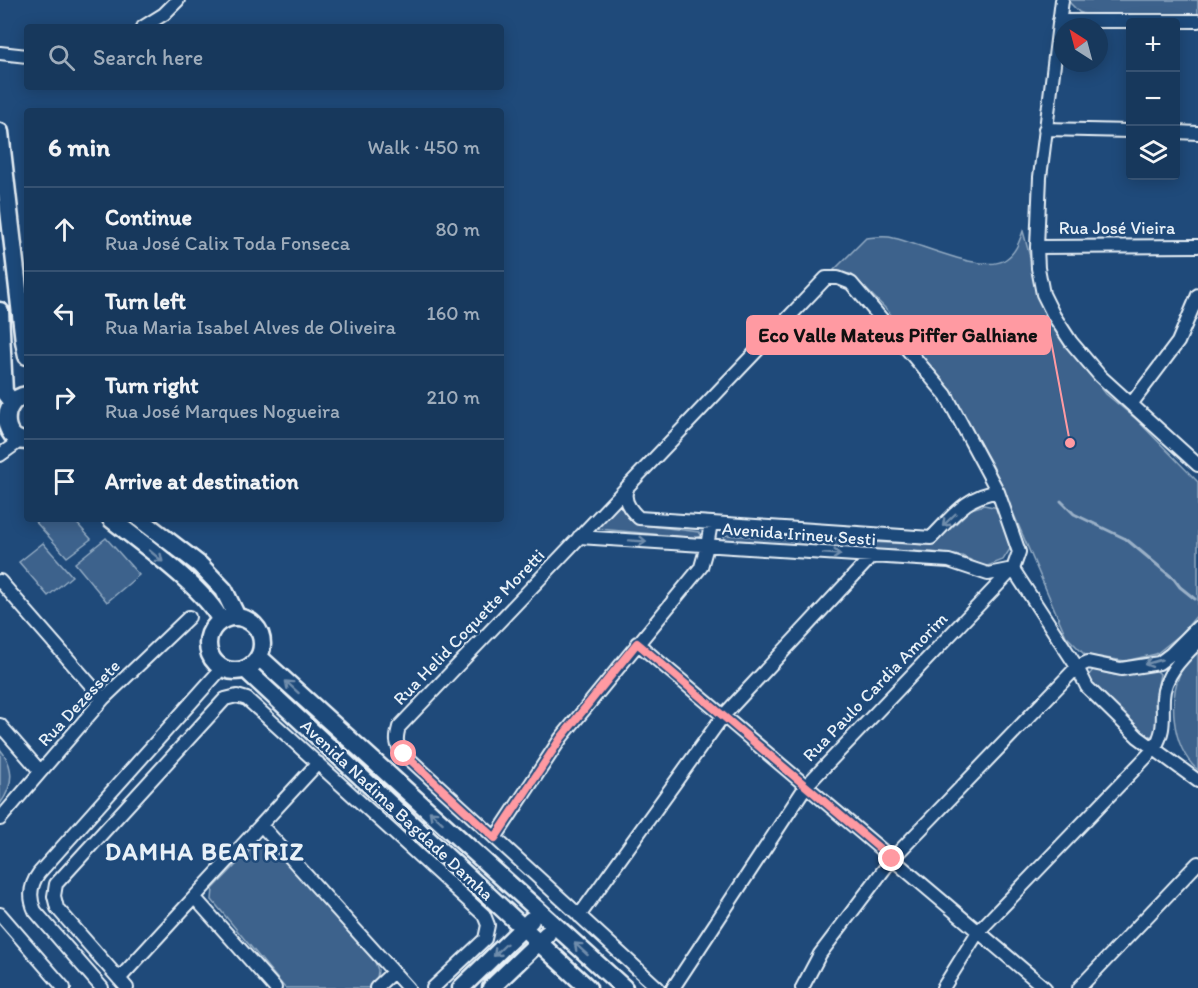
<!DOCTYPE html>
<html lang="en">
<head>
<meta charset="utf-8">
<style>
  :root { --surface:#17385c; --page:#203f62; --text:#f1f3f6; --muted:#9eacbb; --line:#365272 }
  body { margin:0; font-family:Itim,sans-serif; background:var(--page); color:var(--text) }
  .controls { position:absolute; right:18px; top:18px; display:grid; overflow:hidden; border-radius:6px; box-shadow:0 3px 15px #0003 }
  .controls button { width:54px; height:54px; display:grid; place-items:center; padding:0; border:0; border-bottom:2px solid var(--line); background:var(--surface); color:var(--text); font:30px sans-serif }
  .compass { position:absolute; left:1054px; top:18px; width:54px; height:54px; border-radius:50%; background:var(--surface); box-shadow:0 3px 15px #0003; rotate:324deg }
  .stop { position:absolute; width:18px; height:18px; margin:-14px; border:4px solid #ff9aa2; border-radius:50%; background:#fff }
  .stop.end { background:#ff9aa2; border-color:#fff; box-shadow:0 2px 6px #0008 }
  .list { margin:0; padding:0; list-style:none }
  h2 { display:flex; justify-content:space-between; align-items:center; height:78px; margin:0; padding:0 24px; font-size:26px }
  h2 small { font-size:20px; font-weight:400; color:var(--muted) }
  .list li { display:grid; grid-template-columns:39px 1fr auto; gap:18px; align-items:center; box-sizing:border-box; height:84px; padding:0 24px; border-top:2px solid var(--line) }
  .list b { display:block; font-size:22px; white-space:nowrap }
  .list p { margin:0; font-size:20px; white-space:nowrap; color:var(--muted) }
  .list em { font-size:20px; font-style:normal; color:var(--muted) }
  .icon { flex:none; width:33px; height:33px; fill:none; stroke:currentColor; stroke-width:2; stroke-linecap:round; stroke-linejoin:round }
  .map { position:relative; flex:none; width:1198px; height:988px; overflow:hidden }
  .search { position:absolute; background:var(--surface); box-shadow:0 3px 15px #0003; left:24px; top:24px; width:480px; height:66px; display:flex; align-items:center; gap:15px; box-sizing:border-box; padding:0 21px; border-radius:6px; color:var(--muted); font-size:22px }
  .panel { position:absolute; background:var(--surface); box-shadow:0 3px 15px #0003; left:24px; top:108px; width:480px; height:414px; border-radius:6px }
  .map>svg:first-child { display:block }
</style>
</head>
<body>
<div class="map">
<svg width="1198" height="988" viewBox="0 0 1198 988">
  <rect width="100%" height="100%" fill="#1f4a7a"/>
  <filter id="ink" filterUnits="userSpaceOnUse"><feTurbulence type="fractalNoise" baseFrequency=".0167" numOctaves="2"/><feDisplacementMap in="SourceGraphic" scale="12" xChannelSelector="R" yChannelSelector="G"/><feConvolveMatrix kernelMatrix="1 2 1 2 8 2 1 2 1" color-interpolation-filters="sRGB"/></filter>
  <g filter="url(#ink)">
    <path fill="#3c628c" stroke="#92aac2" stroke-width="1.5" d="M1070,0H1198V15H1087L1079,12L1070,3Z
      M1023,231L1046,317L1106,394L1136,419L1198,482V614L1181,634L1156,654L1125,661L1085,655L1066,636L993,466L950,392L888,311L851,274L832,272L866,238C874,237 882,236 889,237C916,241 984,276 1006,259C1016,252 1019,242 1023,231Z
      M620,502L632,521L643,525L699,532L702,536L696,538L600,529L597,526Z
      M984,505L998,508L1012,546L1003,560L985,567L962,556L932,552L723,543L724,535L931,545L937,542L971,509Z
      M33,519H73L91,539L67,557Z
      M106,538L139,575L107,602L75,563Z
      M43,543L72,576L48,596L19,562Z
      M1198,650V770C1171,749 1166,692 1185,664C1188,659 1194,654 1198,650Z
      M1093,670L1115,675L1156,670L1160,674L1155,700L1157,730L1154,735L1148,737L1142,734L1088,681V676Z
      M0,749C15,767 14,785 0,804Z
      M255,845H265L273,847L375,962L378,970L377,979L368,988H285L212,900L213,889Z"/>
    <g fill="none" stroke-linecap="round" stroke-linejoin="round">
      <path stroke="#9ab0c7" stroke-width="3" d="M1061,501L1074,514L1126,539L1174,579L1180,587L1195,599"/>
      <defs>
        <path id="street" d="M1062,0L1040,177L1037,247L1038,268L1043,294L1054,316L1071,342L1100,376L1198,465
          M1059,21H1198
          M143,27L164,14L178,0
          M0,53L27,56
          M1045,129L1130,131
          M1176,132L1198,133
          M1037,247L1198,246
          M1132,403L1178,342L1198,295
          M0,455L21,440
          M628,487C621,499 630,510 639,518L931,538C951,518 968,494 998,492
          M579,537L949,561L988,574L1013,569
          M1013,569L1077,667L1087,687L1138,737L1198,781
          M0,581L103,699
          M637,643L1045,988
          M0,725L40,771
          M0,819L103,699L189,617
          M261,825L408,988
          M495,838L561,738L701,567L707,546L711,523
          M195,898L275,988
          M0,914L64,988
          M579,916L723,716L872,556
          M119,979L318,763
          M102,988L35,911C29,898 30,885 39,873L222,668
          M127,988L57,908L54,896L56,884L225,699L237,696L247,699L484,915L488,925L485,939L433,988
          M376,988L393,972
          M658,988L404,754C395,745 396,738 399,727L826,278H838L851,283L946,395L998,492L1019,552L1013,569L806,786L673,988
          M802,988L820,954L892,859L1077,667L1088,662L1121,669L1159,663L1171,654L1198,627
          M943,988L978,932L1154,749C1166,729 1162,719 1163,698C1164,675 1183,657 1198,642
          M1079,988L1198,863"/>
        <path id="secondary" d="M0,132L24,341L27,356
          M0,311L4,392L11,401
          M27,395C0,399 0,441 27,441
          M111,519C141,543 205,588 221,621
          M140,519L200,565L224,590L237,617
          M208 644a27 27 0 1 1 54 0a27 27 0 1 1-54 0Z
          M259,657L624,988
          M245,669L588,988
          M461,988L531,920
          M491,988L547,934"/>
      </defs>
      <use href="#street" stroke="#e8f1f8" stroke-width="16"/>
      <use href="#secondary" stroke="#e8f1f8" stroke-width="21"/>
      <use href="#street" stroke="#1f4a7a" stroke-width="12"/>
      <use href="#secondary" stroke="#1f4a7a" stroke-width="16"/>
    </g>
    <defs><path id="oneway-shaft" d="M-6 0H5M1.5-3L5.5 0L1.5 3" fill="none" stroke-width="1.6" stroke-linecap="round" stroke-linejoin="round" transform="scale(1.5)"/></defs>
    <g stroke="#6f8dac">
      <use href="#oneway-shaft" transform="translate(949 520) rotate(136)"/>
      <use href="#oneway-shaft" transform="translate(638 541) rotate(4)"/>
      <use href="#oneway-shaft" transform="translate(832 554) rotate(4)"/>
      <use href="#oneway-shaft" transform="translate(156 556) rotate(40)"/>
      <use href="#oneway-shaft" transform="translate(1153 662) rotate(164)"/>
      <use href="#oneway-shaft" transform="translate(292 687) rotate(-138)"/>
      <use href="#oneway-shaft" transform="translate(436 817) rotate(-138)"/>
      <use href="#oneway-shaft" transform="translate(581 949) rotate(-138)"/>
      <use href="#oneway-shaft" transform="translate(500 950) rotate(136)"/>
    </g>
  </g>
  <g fill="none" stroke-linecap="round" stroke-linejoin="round" filter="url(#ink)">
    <path stroke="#ff9aa2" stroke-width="8" d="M404,754L495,838L561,738L637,643L892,859"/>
  </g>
  <g text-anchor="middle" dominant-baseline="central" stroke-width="5" stroke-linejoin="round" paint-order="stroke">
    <g font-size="18" fill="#e8f1f8" stroke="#1f4a7a">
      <text x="1117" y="228">Rua José Vieira</text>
      <text transform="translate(799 534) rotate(4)">Avenida Irineu Sesti</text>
      <text transform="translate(469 627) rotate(-46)">Rua Helid Coquette Moretti</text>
      <text transform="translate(875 687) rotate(-46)">Rua Paulo Cardia Amorim</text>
      <text transform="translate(79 703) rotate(-47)">Rua Dezessete</text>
      <text transform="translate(397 810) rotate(43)">Avenida Nadima Bagdade Damha</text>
    </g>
    <g font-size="24" font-weight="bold" letter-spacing="1.5" fill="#e8f1f8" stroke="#1f4a7a">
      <text x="205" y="851">DAMHA BEATRIZ</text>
    </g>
  </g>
  <path fill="none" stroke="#ff9aa2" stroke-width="2" d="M1070 443L1050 335"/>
  <circle fill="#ff9aa2" stroke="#1f4a7a" stroke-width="2" cx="1070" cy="443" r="6"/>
  <rect fill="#ff9aa2" stroke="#ff9aa2" stroke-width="2" x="747" y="316" width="303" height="38" rx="6"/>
  <g font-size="20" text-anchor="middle" font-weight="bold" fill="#111">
    <text x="898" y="342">Eco Valle Mateus Piffer Galhiane</text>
  </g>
</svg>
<div class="controls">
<button>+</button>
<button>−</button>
<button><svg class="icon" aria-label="layers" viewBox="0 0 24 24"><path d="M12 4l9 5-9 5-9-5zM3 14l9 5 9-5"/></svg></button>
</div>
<svg class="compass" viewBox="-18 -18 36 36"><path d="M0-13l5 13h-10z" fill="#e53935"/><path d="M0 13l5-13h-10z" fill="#9eacbb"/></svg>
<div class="stop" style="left:404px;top:754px"></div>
<div class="stop end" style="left:892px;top:859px"></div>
<div class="search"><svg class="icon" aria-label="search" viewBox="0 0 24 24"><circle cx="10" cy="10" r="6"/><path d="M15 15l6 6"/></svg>Search here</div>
<section class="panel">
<h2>6 min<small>Walk · 450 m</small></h2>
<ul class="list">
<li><svg class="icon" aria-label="ahead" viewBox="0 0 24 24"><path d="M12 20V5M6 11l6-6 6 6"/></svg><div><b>Continue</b><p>Rua José Calix Toda Fonseca</p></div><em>80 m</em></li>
<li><svg class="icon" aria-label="left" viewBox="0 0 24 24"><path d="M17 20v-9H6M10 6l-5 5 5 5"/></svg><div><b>Turn left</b><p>Rua Maria Isabel Alves de Oliveira</p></div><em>160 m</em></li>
<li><svg class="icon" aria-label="right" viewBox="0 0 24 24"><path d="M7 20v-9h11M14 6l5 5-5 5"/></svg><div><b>Turn right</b><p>Rua José Marques Nogueira</p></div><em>210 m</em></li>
<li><svg class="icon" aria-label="arrive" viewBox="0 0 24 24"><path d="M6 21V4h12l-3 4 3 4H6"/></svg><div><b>Arrive at destination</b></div></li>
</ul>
</section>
</div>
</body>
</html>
